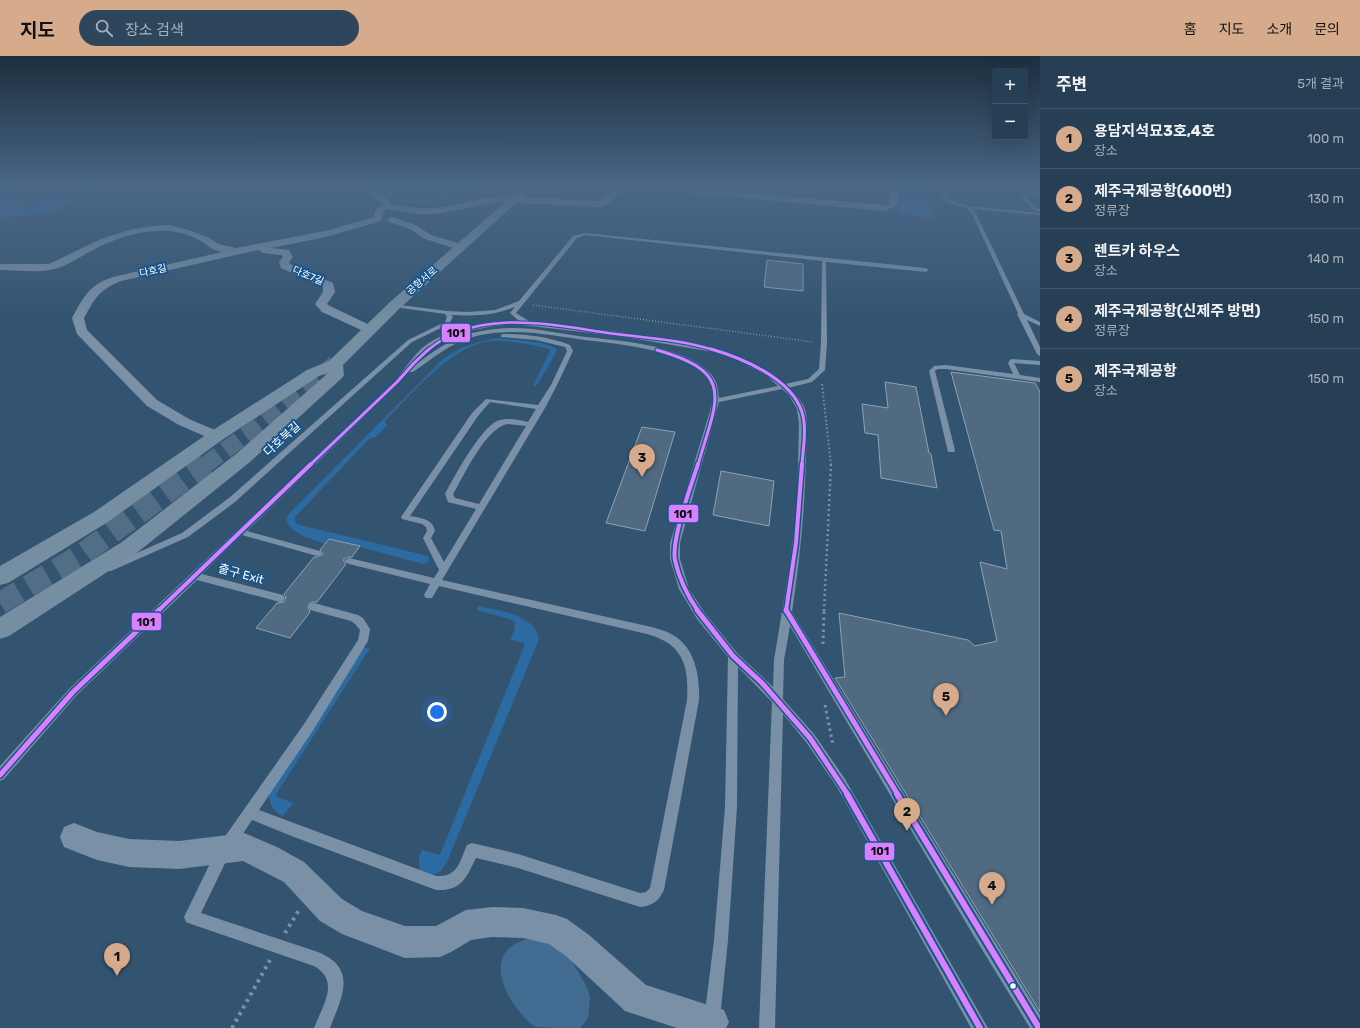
<!DOCTYPE html>
<html lang="ko">
<head>
<meta charset="utf-8">
<style>
  :root { --surface:#263f55; --page:#2e465b; --text:#f1f3f6; --muted:#a4afb9; --line:#42586c; --accent:#d6ab8b }
  body { margin:0; font-family:Rubik,"Noto Sans KR",sans-serif; background:var(--page); color:var(--text) }
  .controls { position:absolute; right:12px; top:12px; display:grid; overflow:hidden; border-radius:4px; box-shadow:0 4px 16px #0002 }
  .controls button { width:36px; height:36px; display:grid; place-items:center; padding:0; border:0; border-bottom:1px solid var(--line); background:var(--surface); color:var(--text); font:20px sans-serif }
  .you { position:absolute; left:437px; top:656px; width:14px; height:14px; margin:-10px; border:3px solid #fff; border-radius:50%; background:#1a73e8; box-shadow:0 0 0 6px #1a73e833 }
  .badge { display:grid; place-items:center; width:26px; height:26px; border-radius:50%; background:var(--accent); color:#111; font-size:13px; font-weight:700 }
  .pin { position:absolute; translate:-50% -33px; filter:drop-shadow(0 1px 2px #0008) }
  .pin::after { content:''; position:absolute; top:21px; width:14px; height:12px; background:inherit; clip-path:polygon(0 0,100% 0,50% 100%) }
  .list { margin:0; padding:0; list-style:none }
  h2 { display:flex; justify-content:space-between; align-items:center; height:52px; margin:0; padding:0 16px; font-size:17px }
  h2 small { font-size:13px; font-weight:400; color:var(--muted) }
  .list li { display:grid; grid-template-columns:26px 1fr auto; gap:12px; align-items:center; box-sizing:border-box; height:60px; padding:0 16px; border-top:1px solid var(--line) }
  .list b { display:block; font-size:15px; white-space:nowrap }
  .list p { margin:0; font-size:13px; white-space:nowrap; color:var(--muted) }
  .list em { font-size:13px; font-style:normal; color:var(--muted) }
  .icon { flex:none; width:22px; height:22px; fill:none; stroke:currentColor; stroke-width:2; stroke-linecap:round; stroke-linejoin:round }
  .map { position:relative; flex:none; width:1040px; height:972px; overflow:hidden }
  header { display:flex; align-items:center; gap:24px; box-sizing:border-box; height:56px; padding:0 20px; background:var(--accent); color:#111 }
  header strong { font-size:19px }
  nav { display:flex; gap:22px; margin-inline-start:auto; font-size:14px }
  .search { width:280px; height:36px; background:var(--page); display:flex; align-items:center; gap:10px; box-sizing:border-box; padding:0 14px; border-radius:22px; color:var(--muted); font-size:15px }
  main { display:flex }
  aside { flex:1; background:var(--surface) }
  .map>svg:first-child { display:block }
</style>
</head>
<body>
<header>
<strong>지도</strong>
<div class="search"><svg class="icon" aria-label="search" viewBox="0 0 24 24"><circle cx="10" cy="10" r="6"/><path d="M15 15l6 6"/></svg>장소 검색</div>
<nav><a>홈</a><a>지도</a><a>소개</a><a>문의</a></nav>
</header>
<main>
<div class="map">
<svg width="1040" height="972" viewBox="0 0 1040 972">
  <rect width="100%" height="100%" fill="#335471"/>
  <path fill="#2c6ba1" d="M0,130H41L3,136L26,148L94,131L55,158L0,161Z
    M366,130H476L479,131C452,142 424,153 394,144C385,142 375,135 366,130Z
    M901,130H923L933,162L898,158Z
    M499,282L542,287L557,293L548,311L536,330H533L551,293C533,290 513,284 494,285C454,286 412,338 385,365L387,369L376,381L369,383L295,461V466L300,469L428,500L429,503L428,506L424,508L329,483L325,488C311,482 291,479 286,463L289,458L442,304C459,291 478,285 499,282Z
    M478,550C499,555 534,558 539,583L447,806L441,815L433,819L419,814V800L422,794L440,799L525,588L510,583L514,576L515,566L510,563L477,554Z
    M363,592H370L275,740L293,747L283,760C274,756 270,749 269,739Z"/>
  <path fill="#426c92" d="M532,882L546,884L570,902L588,933L590,942L588,962L580,972C570,972 545,972 537,971C530,969 524,961 519,955C497,928 488,891 532,882Z"/>
  <path fill="#4f6a81" stroke="#8ea2b4" d="M767,204L803,208V235L764,231Z
    M951,316L1035,327L1040,336V956L835,622L845,621L839,557L968,584L975,590L997,585L980,506L1007,513L1001,475L994,474Z
    M885,326L916,331L929,397L931,398L937,432L881,422L878,379L865,377L862,348L888,352Z
    M642,371L675,376L645,475L606,467Z
    M721,415L774,425L769,470L713,459Z
    M329,483L360,490L352,501H348L343,504L346,508L317,546H314L309,548L308,551L310,556L290,582L256,572L277,547L284,546L286,541L284,538L314,501H317L323,498L320,494Z"/>
  <g fill="none" stroke-linecap="round" stroke-linejoin="round">
    <path stroke="#526e86" stroke-width="17" stroke-dasharray="17 8" stroke-linecap="butt" d="M205,409L254,373L335,308"/>
    <path stroke="#526e86" stroke-width="22" stroke-dasharray="22 11" stroke-linecap="butt" d="M0,547L81,499L206,408"/>
    <path stroke="#7a90a6" stroke-width="1.5" stroke-dasharray="1 2" stroke-linecap="butt" d="M533,249L813,286"/>
    <path stroke="#7a90a6" stroke-width="2" stroke-dasharray="1.5 2.5" stroke-linecap="butt" d="M822,328L831,409"/>
    <path stroke="#7a90a6" stroke-width="2.5" stroke-dasharray="2 3" stroke-linecap="butt" d="M824,555L831,408"/>
    <path stroke="#7a90a6" stroke-width="3" stroke-dasharray="2.5 3.5" stroke-linecap="butt" d="M823,588L824,554
      M825,649L833,689"/>
    <path stroke="#7a90a6" stroke-width="4" stroke-dasharray="3 4.5" stroke-linecap="butt" d="M285,877L299,854
      M232,972L270,904"/>
    <path fill="#7a90a6" fill-rule="evenodd" d="M938,130H942L949,144L968,150L1040,157V159L972,153L976,157L1024,258L1040,266V270L1027,264L1040,291V300L1037,298L1017,258L1018,257L972,158L967,152L946,146Z
      M1027,137H1040V139H1028L1025,141L1034,151L1040,153V156L1032,153L1021,141Z
      M585,177L926,212L929,214L926,216L826,206L827,287L825,314L812,326L788,332C795,337 802,345 805,353C809,367 806,385 806,399C805,452 800,503 792,556L1040,959V972H1030L972,877L790,570L784,604L783,643L814,678L845,723L988,972H971L837,731L806,686L783,658L775,972H759L772,646L738,611L737,751L728,884L719,972H703L714,884L725,751L728,601L697,563L679,533L670,503V487L713,345C712,337 712,328 707,322C684,292 614,288 578,283C557,280 536,276 515,276C501,276 486,277 473,281C450,287 432,303 413,316H409L399,327L247,475L320,495L322,497L320,499L317,500L242,479L202,518L283,539L285,542L283,545L280,546L197,524L77,639L4,723L0,725V710L69,633L395,325C403,315 411,303 420,294C443,273 489,263 519,265L510,257L515,251C492,260 476,260 451,259L453,261L449,268L412,286L235,446L188,481L111,515H105L103,513L105,511L182,477L229,442L408,284L445,266L447,261L445,258L394,251L391,249L392,248L447,255L468,256L495,254L519,245L573,180ZM585,179L822,205L821,287L819,313L808,323L785,328L770,317L735,299L714,292L625,277L529,265L516,257L577,182ZM514,268L625,281L713,296L731,301L766,319L778,330L719,342C718,333 717,324 710,317C680,287 618,285 578,280C557,277 536,272 514,272C500,272 486,274 472,277C450,283 432,296 414,310C441,277 473,272 514,268ZM782,333L789,339L797,353L799,368L797,448L790,507L774,604L773,631L737,597L705,557L689,533L680,503V487L719,346Z
      M503,278C526,278 549,281 570,289L573,295L557,329L545,352L442,524L647,570C655,572 664,574 671,578C695,590 700,620 699,644L664,834C659,845 652,850 640,851L518,812L476,802C466,822 462,835 436,834L294,781L252,764L229,799L201,857L318,896C359,913 341,942 330,972H314C322,951 341,925 314,910L191,868L186,866L184,861L219,789L304,668L358,584L360,574L355,568L351,565L310,554L309,551L310,548L314,547L358,559L363,562L370,573L368,585L312,676L259,754L436,820C458,821 459,807 467,789L472,787L518,798L640,837L646,836L650,832L687,644C689,609 683,588 647,578L439,530L432,542H426L424,539L430,528L349,508L344,505L349,502L434,522L439,514L423,482L427,475L426,471L422,468L402,463L401,461L472,357L486,343L538,349L551,329L567,295L565,291L536,284L501,281V279ZM490,346L536,353L528,366C519,364 507,361 497,365C480,373 454,421 445,438L448,446L476,453L444,506L431,482L435,475C433,463 421,462 410,460L478,360ZM508,368L526,370L479,448L455,442L453,438L457,431C466,415 488,370 508,368Z
      M1012,303L1040,305V309L1014,307L1020,319L1040,322V326L946,313H938L935,315L955,394L954,396H948L929,315L934,310L946,309L1013,318L1008,307L1010,304Z"/>
    <path fill="#7a90a6" fill-rule="evenodd" d="M356,130H366L388,143L390,148L418,152H436L498,140L598,145L618,130H632L622,135L607,148L600,151L498,146L436,158H418L388,153L383,156L381,165L326,181L271,192L289,194L293,201L289,206L290,208L333,227L335,236L327,248L330,250L374,271L376,274L374,277L370,278L322,256L315,248L323,236V231L281,212L279,206L283,201L281,199L263,197L258,194L121,225C99,234 95,242 84,262L87,274L157,344L189,363L222,377L224,380L222,383L216,385L179,369L147,350L77,278L72,262C84,240 91,226 117,220L222,196C210,193 210,191 201,185C193,180 179,176 169,175C143,173 115,182 93,194C81,200 70,208 58,212C40,218 18,214 0,214V208H49L101,183L129,174L152,170L169,169L182,172L208,181L218,188L236,192L325,175L374,161L375,155L381,149V146Z
      M635,130H670L884,149L889,148L891,130H899L897,149L885,155L639,132Z
      M392,161L416,169L431,179L464,189L465,191L460,194L425,183L410,173L389,166L387,164L389,162Z
      M74,767L97,776L129,783L179,785L244,777L277,791L304,806L342,843L362,855L405,870H436L466,854L492,851L523,852L556,859L567,863L589,879L646,929L724,954L729,966L726,972H677L625,955L567,901L549,888L523,882L492,881L471,884L451,896L440,901L405,902L342,878L320,865L284,826L243,805L179,813L129,811L97,804L64,791L60,781L64,771Z"/>
    <path fill="#758ea1" fill-rule="evenodd" d="M524,130H535L400,252L343,309L344,319L342,322L250,406L138,496L9,580L0,583V561L122,486L236,398L328,317L319,320L222,384L108,466L8,527L0,529V510L94,456L210,376L307,314L329,305L390,246Z"/>
    <defs>
      <path id="bus-1-far4" d="M428,294C479,250 555,270 616,278C649,282 682,284 714,294"/>
      <path id="bus-1-far3" d="M711,293C742,302 791,322 802,356C807,372 803,393 802,409
        M657,294C738,317 716,344 698,409
        M310,409L397,326L414,307L429,293"/>
      <path id="bus-1-far2" d="M158,555L311,408
        M698,555C687,539 679,523 675,504C671,484 691,430 698,408
        M786,555L796,487L802,408"/>
      <path id="bus-1-far1" d="M697,554L733,600L762,627L810,682L848,739
        M786,554L898,739
        M0,719L73,636L159,554"/>
      <path id="bus-1" d="M847,738L980,972
        M897,738L1039,972"/>
    </defs>
    <use href="#bus-1-far4" stroke="#19558b" stroke-width="4.5"/>
    <use href="#bus-1-far3" stroke="#19558b" stroke-width="5.5"/>
    <use href="#bus-1-far2" stroke="#19558b" stroke-width="7"/>
    <use href="#bus-1-far1" stroke="#19558b" stroke-width="8"/>
    <use href="#bus-1" stroke="#19558b" stroke-width="10"/>
    <use href="#bus-1-far4" stroke="#d880ff" stroke-width="2.5"/>
    <use href="#bus-1-far3" stroke="#d880ff" stroke-width="3"/>
    <use href="#bus-1-far2" stroke="#d880ff" stroke-width="4"/>
    <use href="#bus-1-far1" stroke="#d880ff" stroke-width="5"/>
    <use href="#bus-1" stroke="#d880ff" stroke-width="6"/>
  </g>
  <linearGradient id="sky" x2="0" y2="1"><stop stop-color="#1c2e3e"/><stop offset="0.49" stop-color="#4a6786"/><stop offset="1" stop-color="#4a6786" stop-opacity="0"/></linearGradient>
  <rect width="1040" height="266" fill="url(#sky)"/>
  <circle fill="#fff" stroke="#19558b" stroke-width="1.5" cx="1013" cy="930" r="3.5"/>
  <g text-anchor="middle" dominant-baseline="central" stroke-width="4" stroke-linejoin="round" paint-order="stroke">
    <g font-size="10" fill="#fff" stroke="#19558b">
      <text transform="translate(153 215) rotate(-13)">다호길</text>
      <text transform="translate(308 220) rotate(23)">다호7길</text>
      <text transform="translate(422 225) rotate(-41)">공항서로</text>
    </g>
    <g font-size="12" fill="#fff" stroke="#19558b">
      <text transform="translate(282 383) rotate(-42)">다호북길</text>
      <text transform="translate(241 518) rotate(15)">출구 Exit</text>
    </g>
  </g>
  <g stroke="#19558b" stroke-width="1.5">
    <rect x="441" y="267" width="30" height="20" rx="4" fill="#d880ff"/>
    <rect x="668" y="448" width="31" height="19" rx="4" fill="#d880ff"/>
    <rect x="131" y="556" width="31" height="19" rx="4" fill="#d880ff"/>
    <rect x="864" y="786" width="31" height="19" rx="4" fill="#d880ff"/>
  </g>
  <g font-size="11" text-anchor="middle" font-weight="bold" fill="#111">
    <text x="456" y="281">101</text>
    <text x="683" y="462">101</text>
    <text x="146" y="570">101</text>
    <text x="880" y="799">101</text>
  </g>
</svg>
<div class="controls">
<button>+</button>
<button>−</button>
</div>
<div class="you"></div>
<div class="pin badge" style="left:117px;top:920px">1</div>
<div class="pin badge" style="left:907px;top:775px">2</div>
<div class="pin badge" style="left:642px;top:421px">3</div>
<div class="pin badge" style="left:992px;top:849px">4</div>
<div class="pin badge" style="left:946px;top:660px">5</div>
</div>
<aside>
<h2>주변<small>5개 결과</small></h2>
<ul class="list">
<li><span class="badge">1</span><div><b>용담지석묘3호,4호</b><p>장소</p></div><em>100 m</em></li>
<li><span class="badge">2</span><div><b>제주국제공항(600번)</b><p>정류장</p></div><em>130 m</em></li>
<li><span class="badge">3</span><div><b>렌트카 하우스</b><p>장소</p></div><em>140 m</em></li>
<li><span class="badge">4</span><div><b>제주국제공항(신제주 방면)</b><p>정류장</p></div><em>150 m</em></li>
<li><span class="badge">5</span><div><b>제주국제공항</b><p>장소</p></div><em>150 m</em></li>
</ul>
</aside>
</main>
</body>
</html>
